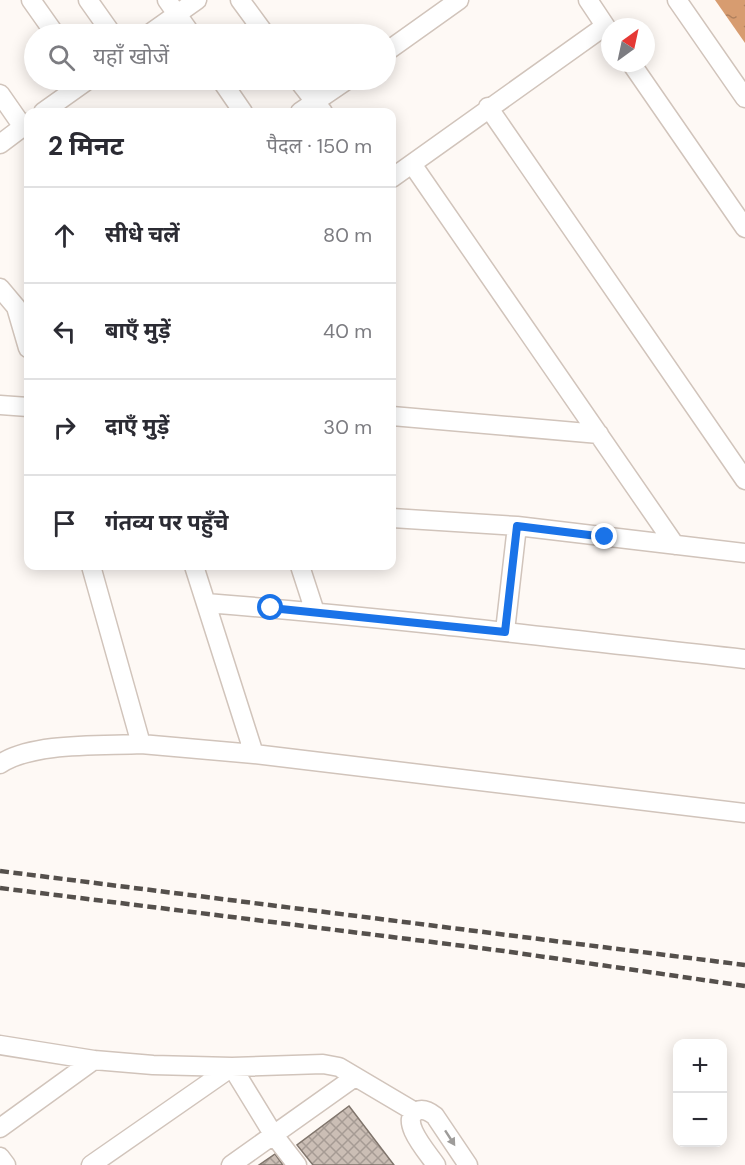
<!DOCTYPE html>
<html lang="hi">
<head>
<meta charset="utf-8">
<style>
  :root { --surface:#fff; --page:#f7f7f7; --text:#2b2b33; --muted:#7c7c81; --line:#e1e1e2 }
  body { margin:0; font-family:"DM Sans","Noto Sans Devanagari",sans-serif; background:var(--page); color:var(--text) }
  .controls { position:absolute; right:18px; bottom:18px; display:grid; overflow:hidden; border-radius:12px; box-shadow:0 3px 15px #0003 }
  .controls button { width:54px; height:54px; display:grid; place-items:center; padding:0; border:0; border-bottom:2px solid var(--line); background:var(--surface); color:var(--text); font:30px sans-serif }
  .compass { position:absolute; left:601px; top:18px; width:54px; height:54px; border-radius:50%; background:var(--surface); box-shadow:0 3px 15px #0003; rotate:33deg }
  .stop { position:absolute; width:18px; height:18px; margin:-14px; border:4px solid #1a73e8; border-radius:50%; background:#fff }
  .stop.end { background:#1a73e8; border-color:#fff; box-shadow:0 2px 6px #0008 }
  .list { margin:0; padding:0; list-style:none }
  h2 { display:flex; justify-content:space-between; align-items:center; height:78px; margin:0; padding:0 24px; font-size:26px }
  h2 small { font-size:20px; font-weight:400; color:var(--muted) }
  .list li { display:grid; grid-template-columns:39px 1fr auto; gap:18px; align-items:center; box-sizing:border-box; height:96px; padding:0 24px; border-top:2px solid var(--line) }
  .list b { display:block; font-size:22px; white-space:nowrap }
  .list em { font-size:20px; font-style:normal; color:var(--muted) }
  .icon { flex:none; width:33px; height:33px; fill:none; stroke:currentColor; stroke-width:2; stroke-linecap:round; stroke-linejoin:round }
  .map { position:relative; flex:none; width:745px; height:1165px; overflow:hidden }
  .search { position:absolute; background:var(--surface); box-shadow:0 3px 15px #0003; left:24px; top:24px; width:372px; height:66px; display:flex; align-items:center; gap:15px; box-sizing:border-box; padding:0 21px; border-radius:33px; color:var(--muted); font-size:22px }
  .panel { position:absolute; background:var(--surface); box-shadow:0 3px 15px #0003; left:24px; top:108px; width:372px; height:462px; border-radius:12px }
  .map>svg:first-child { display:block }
</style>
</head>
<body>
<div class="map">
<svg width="745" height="1165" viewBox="0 0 745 1165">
  <defs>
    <pattern id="water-ripples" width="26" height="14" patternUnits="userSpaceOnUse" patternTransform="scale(1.5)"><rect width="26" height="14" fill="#d79c70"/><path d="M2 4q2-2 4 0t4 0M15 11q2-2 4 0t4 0" fill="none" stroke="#b0805d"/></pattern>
    <pattern id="building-cross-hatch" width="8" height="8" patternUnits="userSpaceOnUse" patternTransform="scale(1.5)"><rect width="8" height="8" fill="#cbbeb5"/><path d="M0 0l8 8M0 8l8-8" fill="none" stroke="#a69b94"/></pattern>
  </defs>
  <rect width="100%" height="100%" fill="#fef9f5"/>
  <path fill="url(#water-ripples)" d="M715,0H745V43Z"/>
  <path fill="url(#building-cross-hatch)" stroke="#80756c" stroke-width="1.5" d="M349,1106L394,1165H313L297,1145Z
    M275,1154L283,1165H259Z"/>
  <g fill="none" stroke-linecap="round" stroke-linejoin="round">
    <defs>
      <path id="minor" d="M31,0L55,34
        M88,0L112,34
        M167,0L191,34
        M240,0L265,34
        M588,0L610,33
        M677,0L745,98
        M149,34L197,0
        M386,52L459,0
        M631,63L745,228
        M221,80L243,112
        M298,80L323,112
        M0,94L23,127
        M488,107L745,480
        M43,112L88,80
        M300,112L347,80
        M0,144L28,123
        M412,164L675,545
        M392,178L605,26
        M0,288L16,307L28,348
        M0,405L28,407
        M392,416L599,434
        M392,518L517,526L745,553
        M194,566L254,754
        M300,566L315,612
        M206,603C386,617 565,639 745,659
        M505,631L517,526
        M141,744L254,754L745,813
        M0,764C33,742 102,746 141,744L91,566
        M0,1045L94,1060L153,1065L232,1067L91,1165
        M0,1128L94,1060
        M0,1157L6,1165
        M231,1165L355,1077
        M297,1165L273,1134L232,1067L323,1064L339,1067L415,1112
        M436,1165C428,1153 398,1120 417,1111C424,1108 430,1112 435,1116L468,1165"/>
    </defs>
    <use href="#minor" stroke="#d1c4bb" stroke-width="21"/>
    <use href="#minor" stroke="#fff" stroke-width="18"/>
    <path stroke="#55504c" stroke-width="4.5" stroke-dasharray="9 4.5" stroke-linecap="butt" d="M0,871L745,965
      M0,888L504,951L745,986"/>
  </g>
  <defs><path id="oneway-solid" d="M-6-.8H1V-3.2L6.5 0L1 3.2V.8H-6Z" transform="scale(1.5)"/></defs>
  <use fill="#9e9c9a" href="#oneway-solid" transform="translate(450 1138) rotate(57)"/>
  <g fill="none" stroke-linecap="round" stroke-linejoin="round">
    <path stroke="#1a73e8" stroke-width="8" d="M271,608L505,632L517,526L605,537"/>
  </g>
</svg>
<div class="controls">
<button>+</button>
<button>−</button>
</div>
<svg class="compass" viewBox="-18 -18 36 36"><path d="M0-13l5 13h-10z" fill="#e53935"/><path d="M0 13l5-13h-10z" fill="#7c7c81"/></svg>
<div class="stop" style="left:271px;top:608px"></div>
<div class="stop end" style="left:605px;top:537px"></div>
<div class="search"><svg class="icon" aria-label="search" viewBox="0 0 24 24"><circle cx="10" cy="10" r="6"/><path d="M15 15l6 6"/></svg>यहाँ खोजें</div>
<section class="panel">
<h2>2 मिनट<small>पैदल · 150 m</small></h2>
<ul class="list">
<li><svg class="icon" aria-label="ahead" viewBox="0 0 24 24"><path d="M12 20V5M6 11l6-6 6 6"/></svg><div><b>सीधे चलें</b></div><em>80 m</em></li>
<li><svg class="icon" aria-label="left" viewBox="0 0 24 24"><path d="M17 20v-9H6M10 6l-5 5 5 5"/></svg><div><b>बाएँ मुड़ें</b></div><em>40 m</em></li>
<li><svg class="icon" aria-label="right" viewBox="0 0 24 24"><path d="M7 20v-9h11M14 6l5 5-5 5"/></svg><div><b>दाएँ मुड़ें</b></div><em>30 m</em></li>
<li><svg class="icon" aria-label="arrive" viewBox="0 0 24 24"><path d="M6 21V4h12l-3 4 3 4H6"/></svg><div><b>गंतव्य पर पहुँचे</b></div></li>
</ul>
</section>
</div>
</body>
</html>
